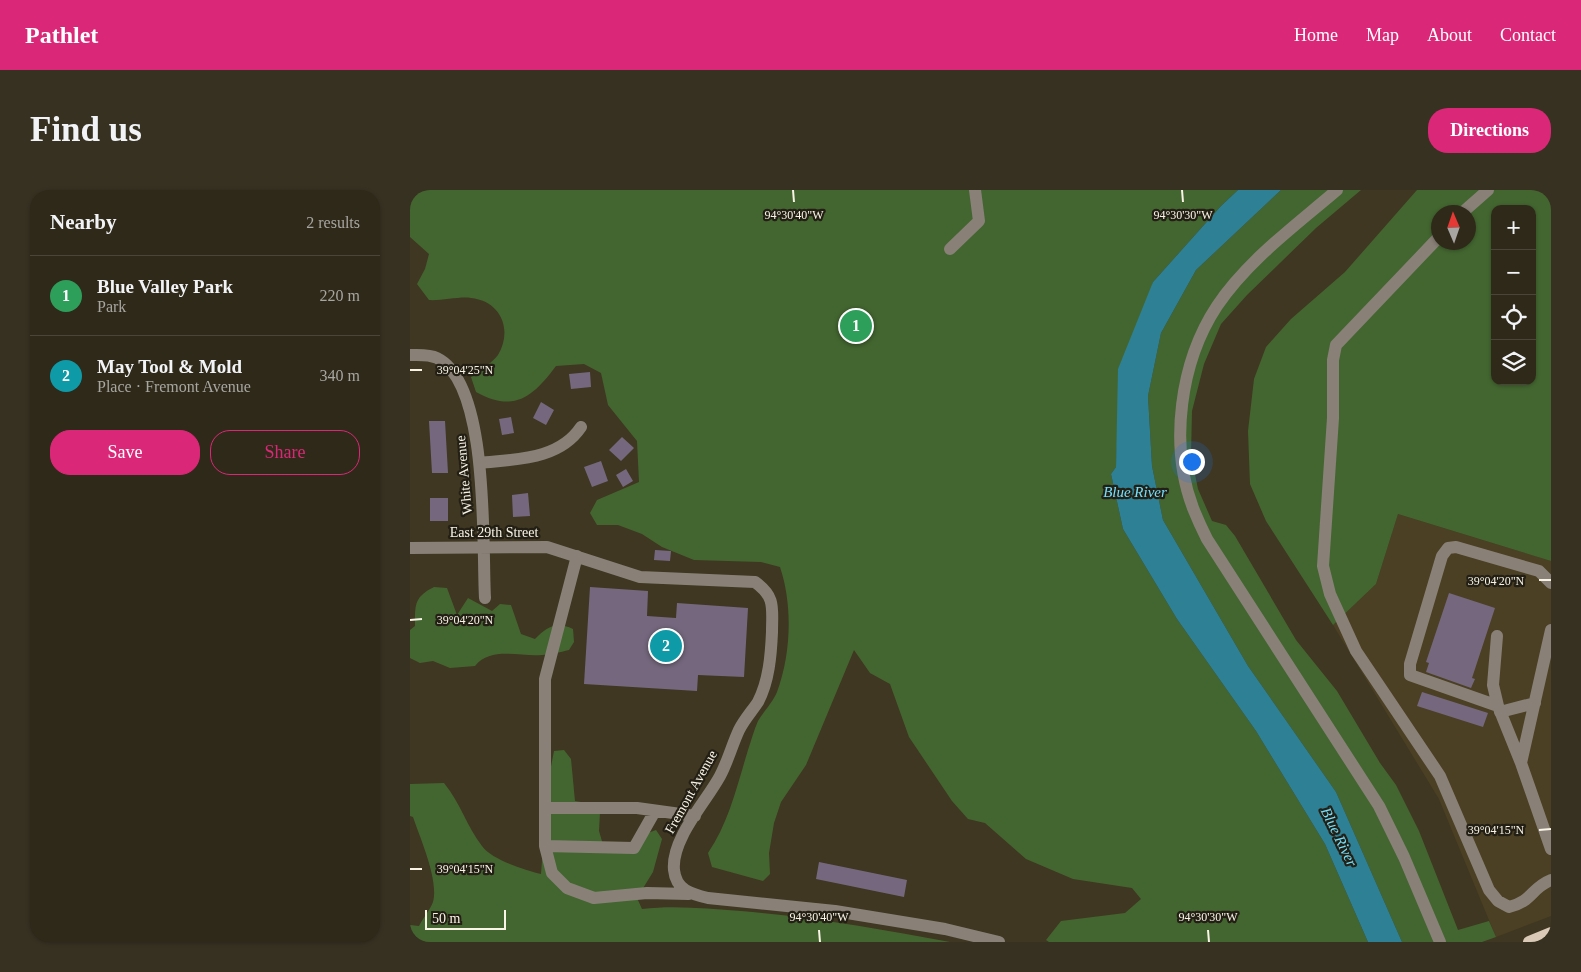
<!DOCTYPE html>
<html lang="en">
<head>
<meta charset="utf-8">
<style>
  :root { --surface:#2f2919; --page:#373122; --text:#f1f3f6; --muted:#a7a6a2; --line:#4a4538; --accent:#db2777 }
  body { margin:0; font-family:Georgia,serif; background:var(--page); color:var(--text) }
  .controls { position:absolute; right:15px; top:15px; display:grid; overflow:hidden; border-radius:10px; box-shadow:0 1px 4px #0004 }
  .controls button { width:45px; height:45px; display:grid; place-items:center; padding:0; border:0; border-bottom:1px solid var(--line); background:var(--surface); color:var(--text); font:25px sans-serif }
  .compass { position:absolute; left:1021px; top:15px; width:45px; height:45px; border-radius:50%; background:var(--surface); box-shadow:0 1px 4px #0004; rotate:358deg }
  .scale { position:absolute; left:15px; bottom:12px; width:81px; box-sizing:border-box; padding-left:5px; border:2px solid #f9f4e6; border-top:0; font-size:14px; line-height:18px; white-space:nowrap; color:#f9f4e6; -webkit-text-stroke:4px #231f15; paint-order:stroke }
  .you { position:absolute; left:781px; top:271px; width:18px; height:18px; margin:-12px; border:4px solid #fff; border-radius:50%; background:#1a73e8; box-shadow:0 0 0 8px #1a73e833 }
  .badge { display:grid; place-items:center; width:32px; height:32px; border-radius:50%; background:var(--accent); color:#fff; font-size:16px; font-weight:700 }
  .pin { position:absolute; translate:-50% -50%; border:2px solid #fff; box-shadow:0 1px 5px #0006 }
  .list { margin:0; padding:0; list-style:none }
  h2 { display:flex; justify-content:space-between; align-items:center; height:65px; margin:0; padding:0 20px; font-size:21px }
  h2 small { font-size:16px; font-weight:400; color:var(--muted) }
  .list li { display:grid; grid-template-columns:32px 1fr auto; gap:15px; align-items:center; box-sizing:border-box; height:80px; padding:0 20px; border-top:1px solid var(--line) }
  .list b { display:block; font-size:19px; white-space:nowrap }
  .list p { margin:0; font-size:16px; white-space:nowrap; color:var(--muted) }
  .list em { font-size:16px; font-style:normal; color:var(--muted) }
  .actions { display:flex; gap:10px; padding:15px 20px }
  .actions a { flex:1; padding:11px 0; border:1px solid var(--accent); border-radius:20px; text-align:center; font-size:18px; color:var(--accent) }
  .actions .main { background:var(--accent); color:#fff }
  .icon { flex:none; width:28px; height:28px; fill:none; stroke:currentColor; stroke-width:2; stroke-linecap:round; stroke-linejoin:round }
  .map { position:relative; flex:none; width:1141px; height:752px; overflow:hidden; border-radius:20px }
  header { display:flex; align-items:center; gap:30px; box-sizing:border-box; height:70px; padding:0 25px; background:var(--accent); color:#fff }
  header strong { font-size:24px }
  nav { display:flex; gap:28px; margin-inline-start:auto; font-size:18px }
  .intro { display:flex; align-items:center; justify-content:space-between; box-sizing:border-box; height:120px; padding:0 30px }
  h1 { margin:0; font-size:35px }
  .button { padding:12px 22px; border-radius:20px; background:var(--accent); color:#fff; font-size:18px; font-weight:700 }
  main { display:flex; gap:30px; padding:0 30px }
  aside { flex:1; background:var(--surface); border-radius:20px; box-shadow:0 1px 4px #0004 }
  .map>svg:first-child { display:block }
</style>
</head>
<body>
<header>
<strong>Pathlet</strong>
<nav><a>Home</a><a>Map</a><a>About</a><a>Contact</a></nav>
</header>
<div class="intro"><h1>Find us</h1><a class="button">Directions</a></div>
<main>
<aside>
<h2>Nearby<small>2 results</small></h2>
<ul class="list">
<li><span class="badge" style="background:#2e9e5b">1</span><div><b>Blue Valley Park</b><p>Park</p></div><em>220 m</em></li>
<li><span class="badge" style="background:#0f9aa8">2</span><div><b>May Tool &amp; Mold</b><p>Place · Fremont Avenue</p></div><em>340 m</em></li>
</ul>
<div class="actions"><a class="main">Save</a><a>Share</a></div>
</aside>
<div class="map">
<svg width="1141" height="752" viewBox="0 0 1141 752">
  <rect width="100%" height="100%" fill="#3f3721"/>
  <path fill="#4b4023" d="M988,324L1141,371V726L1086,747L1029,609L923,435L966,394Z"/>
  <path fill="#436630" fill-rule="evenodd" d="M0,0H828L811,16L743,92L707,255L706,277L701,284L713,339L767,429L846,541L915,654L958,752H639L636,750L651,731L715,723L731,709L722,698L663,689L616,669L575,633L558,629L542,611L499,547L480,494L460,483L444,460L396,575L371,612L364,633L359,663L360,684L353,691L302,677L298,663C319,632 327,596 338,560C341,551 344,540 348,531C354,521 363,512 367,502C381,464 383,416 370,377L351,372L284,370L252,357L232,344L208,335H187L180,323L187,310L229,292L227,251L198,215L191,183L174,174L146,176C123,207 104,223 66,202L61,187C69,181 82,173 88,165C103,140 91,111 61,108C51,106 31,111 19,110L7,94L15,79L19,64L0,47Z
    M871,0H951L906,38L837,105L811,134L794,174L782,221L781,265L788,299L802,331L816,335L825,346L886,450L927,501L970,573L986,595L1009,641L1048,740L1079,731L1086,747L1072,752H992L926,602L838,476L753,330L742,276L738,206L751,143L786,80Z
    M1007,0H1141V371L988,324L966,394L923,435L856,331L840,294L838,241L844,189L856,157L881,129L935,82ZM1085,19H1122V191H1085ZM1028,22H1058V52H1028Z
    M24,397L37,398L47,425L58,408L82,421L90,414L101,415L111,444L125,449C137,437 146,431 163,439L164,452L159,460C150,462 140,465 132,465C109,467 81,456 65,476L40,478L23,471L10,473L0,468V440L5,436C5,415 4,407 24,397Z
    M154,560L161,569L165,611L183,614L190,622L189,641L194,658L208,662L230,646L246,640L252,649L243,682L227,708L232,719C266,715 298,719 331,721C402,727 471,739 540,752H0V735L9,736C13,728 20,720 23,712C29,690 10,648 3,627L0,626V594L34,593C50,612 57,637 72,656C82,670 115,680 131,684L138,592L144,561Z"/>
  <path fill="#2e8195" d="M828,0H871L786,80L751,143L738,206L742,276L753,330L838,476L926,602L992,752H958L915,654L846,541L767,429L713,339L701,284L706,277L708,179L743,92L811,16Z"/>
  <path fill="#75687e" d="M180,182L181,197L161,199L159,184Z
    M131,212L144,220L136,235L123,228Z
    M101,227L104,243L92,245L89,229Z
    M19,231H35L38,283H22Z
    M212,247L224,258L211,271L199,260Z
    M191,271L198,291L182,297L174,277Z
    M216,279L223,291L213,297L206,285Z
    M118,303L120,326L103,327L102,305Z
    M20,308H38V331H20Z
    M245,360L261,361L260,371L244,370Z
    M180,397L238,401L237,426L266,428L267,413L338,418L334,487L288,485L287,501L174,494Z
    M1039,403L1085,418L1062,488L1065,489L1061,498L1016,482L1019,473L1016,472Z
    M1012,502L1078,523L1073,537L1007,516Z
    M409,672L497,690L494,707L406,689Z"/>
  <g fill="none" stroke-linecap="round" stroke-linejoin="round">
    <path stroke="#898178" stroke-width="12" d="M927,0C885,36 838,70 807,116C770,172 759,255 783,318C787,328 792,339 797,349L969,616L994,667L1030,752
      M1053,22L1078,0
      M1028,48L926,155L923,170V228L913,376L920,404L946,461L1030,586L1079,700L1088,711L1099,717C1123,711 1121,698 1141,690
      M540,59L569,31L565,0
      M0,165C8,165 19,164 27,168C80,194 72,355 75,408
      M70,273C106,269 149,270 171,237
      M0,358L137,357L230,387L345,392C366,407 362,418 362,442C361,465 359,491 348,512C342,521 334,530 329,540C322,555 318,571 310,586C296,612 261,649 264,680C266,700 281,704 298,708L425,721L535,739L589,752
      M167,366L135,489V656L142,683L157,698L184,708L237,703L279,704
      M1141,440L1111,573L1141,659
      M1087,446L1083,495L1088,516L1111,573
      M1088,516L1000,485V474L1032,366L1038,358L1046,357L1129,381L1141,393
      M1090,522L1125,513
      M135,618H227L285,626
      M135,656L224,658L245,621"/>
    <path stroke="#d9c9b6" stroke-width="12" d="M1119,752L1141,743"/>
  </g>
  <path fill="none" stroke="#f9f4e6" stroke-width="2" d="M383,0L384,12M772,0L773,12M0,180H12M1129,390H1141M0,430L12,429M1129,640L1141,639M0,679H12M409,740L410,752M798,740L799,752"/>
  <g text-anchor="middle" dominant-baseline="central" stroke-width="4.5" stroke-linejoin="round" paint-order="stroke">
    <g font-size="14" fill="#f9f4e6" stroke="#231f15">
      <text transform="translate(54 285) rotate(-95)">White Avenue</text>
      <text x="84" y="342">East 29th Street</text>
      <text transform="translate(281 602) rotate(-61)">Fremont Avenue</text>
    </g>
    <g font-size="15" font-style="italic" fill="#73e0fc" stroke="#231f15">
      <text x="725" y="302">Blue River</text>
      <text transform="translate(929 647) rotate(64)">Blue River</text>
    </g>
  </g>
  <g font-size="12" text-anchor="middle" fill="#f9f4e6" stroke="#231f15" stroke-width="4.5" stroke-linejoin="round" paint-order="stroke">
    <text x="384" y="29">94°30'40"W</text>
    <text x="773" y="29">94°30'30"W</text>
    <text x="55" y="184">39°04'25"N</text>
    <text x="1086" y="395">39°04'20"N</text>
    <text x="55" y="434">39°04'20"N</text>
    <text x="1086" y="644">39°04'15"N</text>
    <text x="55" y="683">39°04'15"N</text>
    <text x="409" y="731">94°30'40"W</text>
    <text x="798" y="731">94°30'30"W</text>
  </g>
</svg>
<div class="controls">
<button>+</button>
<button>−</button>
<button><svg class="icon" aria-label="locate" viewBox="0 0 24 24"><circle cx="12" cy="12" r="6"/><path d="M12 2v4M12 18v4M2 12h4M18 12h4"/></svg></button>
<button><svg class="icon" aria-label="layers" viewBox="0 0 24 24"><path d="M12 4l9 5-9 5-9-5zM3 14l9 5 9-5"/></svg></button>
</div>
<svg class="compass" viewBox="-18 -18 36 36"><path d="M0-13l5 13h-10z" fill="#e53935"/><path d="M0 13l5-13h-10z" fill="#a7a6a2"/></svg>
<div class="scale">50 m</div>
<div class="you"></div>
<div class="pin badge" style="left:446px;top:136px;background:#2e9e5b">1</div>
<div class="pin badge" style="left:256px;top:456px;background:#0f9aa8">2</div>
</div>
</main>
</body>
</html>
